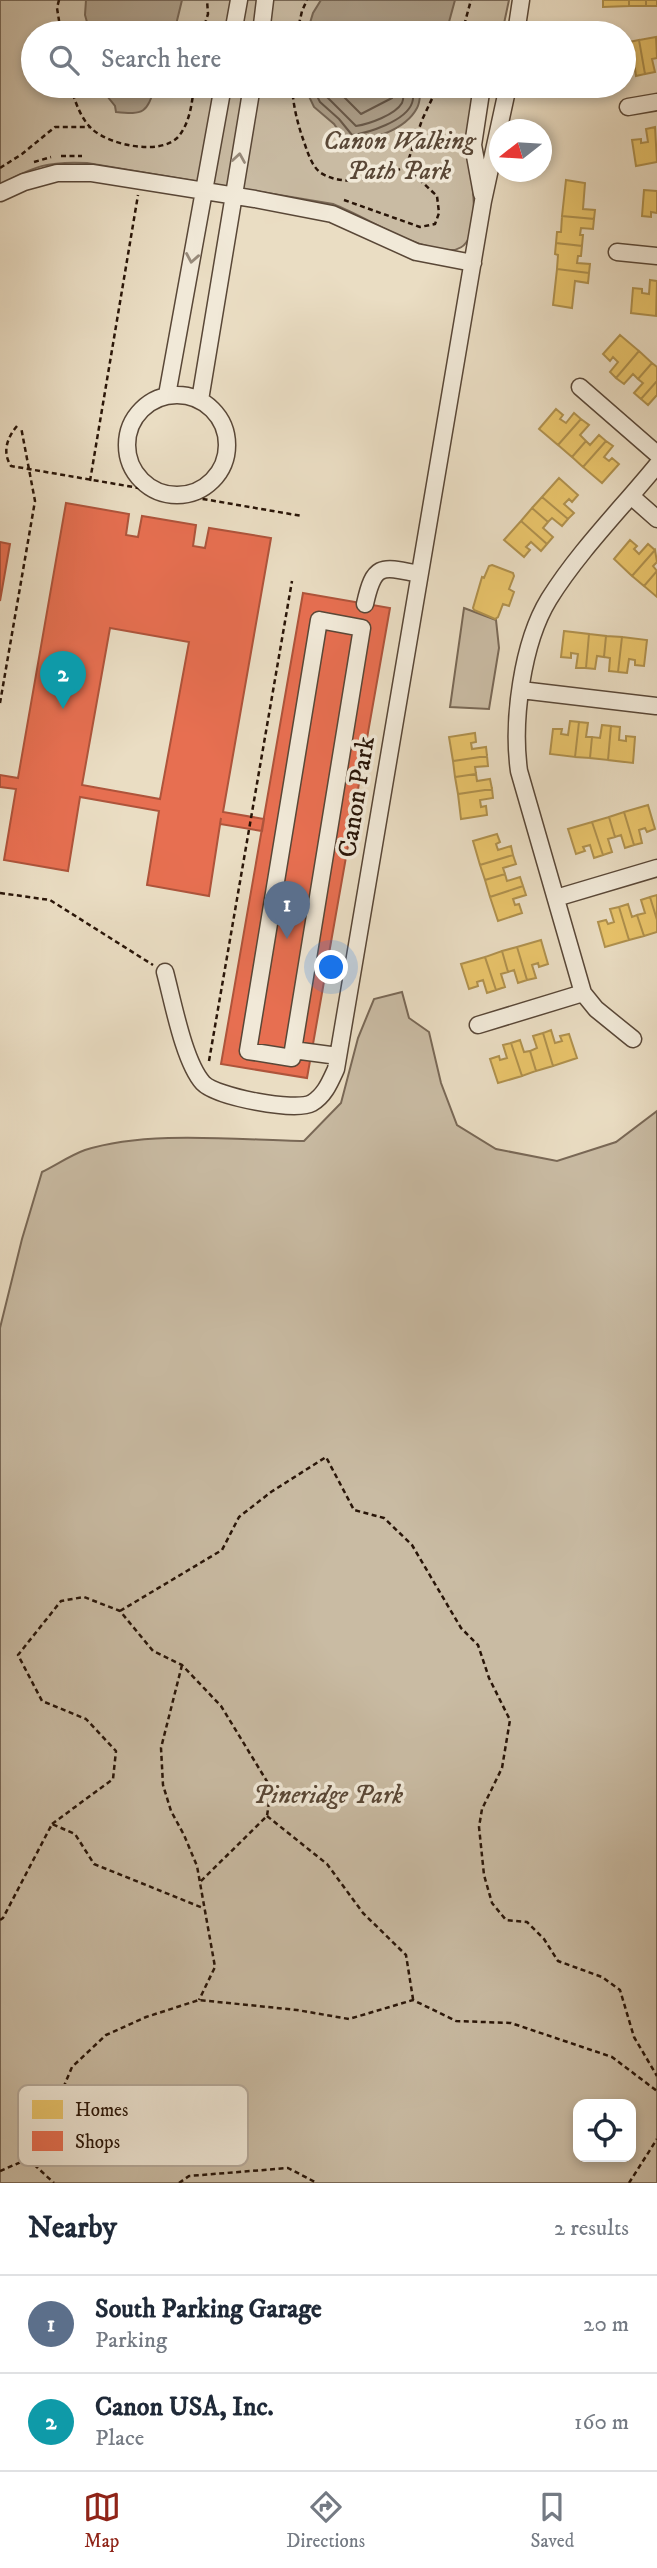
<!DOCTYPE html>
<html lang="en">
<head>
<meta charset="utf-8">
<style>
  :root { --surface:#fff; --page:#f2f2f3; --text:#1f2937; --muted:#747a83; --line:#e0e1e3; --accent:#8f2418 }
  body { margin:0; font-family:"IM FELL DW Pica",serif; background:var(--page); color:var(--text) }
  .controls { position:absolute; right:21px; bottom:21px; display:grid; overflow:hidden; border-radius:14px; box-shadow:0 4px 10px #0003 }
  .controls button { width:63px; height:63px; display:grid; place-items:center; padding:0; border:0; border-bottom:2px solid var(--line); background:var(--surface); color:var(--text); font:35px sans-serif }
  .compass { position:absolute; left:489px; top:119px; width:63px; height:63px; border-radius:50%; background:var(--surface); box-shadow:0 4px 10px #0003; rotate:253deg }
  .you { position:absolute; left:332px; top:968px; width:24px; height:24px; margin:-18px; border:5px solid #fff; border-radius:50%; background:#1a73e8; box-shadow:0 0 0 10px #1a73e833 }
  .badge { display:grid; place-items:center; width:46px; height:46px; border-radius:50%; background:var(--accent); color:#fff; font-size:23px; font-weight:700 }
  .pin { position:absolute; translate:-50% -58px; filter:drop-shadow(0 2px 4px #0008) }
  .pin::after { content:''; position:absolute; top:37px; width:24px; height:21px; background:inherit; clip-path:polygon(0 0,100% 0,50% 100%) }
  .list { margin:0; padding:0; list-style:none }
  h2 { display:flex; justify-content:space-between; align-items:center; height:91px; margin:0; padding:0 28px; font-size:30px }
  h2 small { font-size:23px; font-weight:400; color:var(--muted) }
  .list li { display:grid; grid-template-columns:46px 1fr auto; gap:21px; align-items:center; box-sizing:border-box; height:98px; padding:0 28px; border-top:2px solid var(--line) }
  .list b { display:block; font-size:26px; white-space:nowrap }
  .list p { margin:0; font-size:23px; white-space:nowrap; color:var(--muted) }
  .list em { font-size:23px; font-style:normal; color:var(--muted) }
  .icon { flex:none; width:38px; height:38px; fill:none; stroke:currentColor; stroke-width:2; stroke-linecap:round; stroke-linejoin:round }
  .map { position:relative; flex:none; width:657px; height:2183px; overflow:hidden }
  .search { position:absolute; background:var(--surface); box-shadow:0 4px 10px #0003; left:21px; right:21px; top:21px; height:77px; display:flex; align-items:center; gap:18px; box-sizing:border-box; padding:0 24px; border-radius:38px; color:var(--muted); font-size:26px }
  .sheet { height:287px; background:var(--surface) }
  nav { display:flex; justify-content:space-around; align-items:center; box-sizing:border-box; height:98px; border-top:2px solid var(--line); background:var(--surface); font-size:19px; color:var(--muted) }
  nav a { display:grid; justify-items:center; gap:4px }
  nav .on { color:var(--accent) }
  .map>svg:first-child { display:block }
</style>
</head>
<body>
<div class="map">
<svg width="657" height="2183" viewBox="0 0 657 2183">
  <rect width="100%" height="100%" fill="#eaddc3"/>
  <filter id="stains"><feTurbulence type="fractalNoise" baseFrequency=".00286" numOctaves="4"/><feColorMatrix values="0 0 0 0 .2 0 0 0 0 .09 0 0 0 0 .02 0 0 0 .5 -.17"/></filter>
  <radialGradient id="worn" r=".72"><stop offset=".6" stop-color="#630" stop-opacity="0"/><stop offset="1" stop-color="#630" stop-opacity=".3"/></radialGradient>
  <path fill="#c9bba3" stroke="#796856" stroke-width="2" fill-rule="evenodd" d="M0,0H509L502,33H33V86H477C475,114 472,144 472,172C472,194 478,216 469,237C466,246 458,251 448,250C406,246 371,219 333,204L87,163C48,161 34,166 0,185Z
    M464,608L496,620L499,648L489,709L450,707Z
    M402,992L409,1018L429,1032L441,1083L457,1125L496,1149L557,1161L616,1142L657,1111V2183H0V1328L22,1239L42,1172C56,1165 71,1155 85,1150C148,1130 238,1140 304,1141L341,1103L358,1038L374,999ZM578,2104H631V2157H578Z"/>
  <path fill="#a89983" stroke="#756452" stroke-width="2" d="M86,0H182L174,33H90L85,15Z
    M321,0H455L446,33H307L313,13Z
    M99,86H155C147,113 144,115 116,112L115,106Z
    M304,86H422C419,93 421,101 417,108C405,131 370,140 347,143L334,124L314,107Z"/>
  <path fill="#e9c46a" stroke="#af904d" stroke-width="2" d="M603,0H629V6L603,7Z
    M629,0H646V6H629Z
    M646,0H657V6H646Z
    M656,37L657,58L652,59L655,72L645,74L639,40Z
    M639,40L645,74L636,76L634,62L627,63L628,68L624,69V43Z
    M655,127L657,162L636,166L632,140L641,139V143L648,142L646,129Z
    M566,180L585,183L583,209L595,210L594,219L562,216Z
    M644,190L657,191V213L651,212V217L642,216Z
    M562,216L594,219L593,229L581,228L580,235H583L582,246L556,243L557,232H561Z
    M556,243L582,246L581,256H578L577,263L590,264L589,273L557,269L558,255L555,254Z
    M557,269L589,273L588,283L575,281L572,308L553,305Z
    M650,280L657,281L656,316L631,313L633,288L642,289V293L649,294Z
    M620,335L639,351L616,378L610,372L618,362L613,357L610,361L603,354Z
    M639,351L652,363L638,379L633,374L624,384L616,378Z
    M652,363L657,367V381L641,399L634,393L643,383L638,379Z
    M657,381V395L648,405L641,399Z
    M556,409L563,415L560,419L566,423L574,413L581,419L558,445L539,429Z
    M581,419L589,425L580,435L586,441L572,457L558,445Z
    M599,435L606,441L583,467L572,457L586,441L590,445Z
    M606,441L613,446L604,457L609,461L612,458L619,464L602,483L583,467Z
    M559,478L578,495L572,502L569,499L564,504L574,513L568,519L542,497Z
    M542,497L568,519L562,526L552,518L548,522L532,508Z
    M532,508L548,522L543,528L553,537L547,544L521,521Z
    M521,521L547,544L541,551L531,542L526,547L530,550L524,557L504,540Z
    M630,540L637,546L634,549L639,554L648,544L655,550L632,576L614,559Z
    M655,550L657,562L653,566L657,571L644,586L632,576Z
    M492,565L513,573L514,576L509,589L514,592L509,606L503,604L498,617L495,619L474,610L473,608L482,577L484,578L489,566Z
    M657,571V597L644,586Z
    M564,631L589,634L586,668H576L578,654L571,653V658L561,657Z
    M589,634L606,636L604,657L597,656L595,669L586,668Z
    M606,636L622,637L618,672L609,671L610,658L604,657Z
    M622,637L647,640L644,666L635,665V660L629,659L627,673L618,672Z
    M570,721L579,722L575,757L550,754L553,729H562L561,734L568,735Z
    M579,722L588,723L586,737H592L590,758L575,757Z
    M602,725L611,726L608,760L590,758L592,737L600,738Z
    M611,726L620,727L619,740L626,741V736L635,737L633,763L608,760Z
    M475,733L476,742L471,743L472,749L486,747L487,756L453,761L449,737Z
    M487,756L488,766L475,767L476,774L455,777L453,761Z
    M476,774L477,781L490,779L492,789L458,794L455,777Z
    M492,789L493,798L480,800L481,807L486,806L487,815L461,819L458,794Z
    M648,805L655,829L647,832L645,828L639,830L642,843L634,845L624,812Z
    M624,812L634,845L625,848L621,835L615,837L609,817Z
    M609,817L615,837L608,839L612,852L603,855L592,822Z
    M592,822L603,855L594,858L590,845L583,847L585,851L576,854L568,829Z
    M497,834L500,842L496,844L498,850L511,846L513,855L480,865L473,841Z
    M513,855L516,864L503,868L505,874L485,880L480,865Z
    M505,874L507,881L520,877L523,886L490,897L485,880Z
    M523,886L526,895L513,899L515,905L519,904L522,913L498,921L490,897Z
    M657,895V920L650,897Z
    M650,897L657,920V932L644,936L637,915L645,913L641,900Z
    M628,904L632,917L637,915L644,936L629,940L619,907Z
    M619,907L629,940L605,947L598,922L606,920L608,924L614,922L610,909Z
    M541,940L548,964L539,967L538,963L532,965L536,978L527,980L517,947Z
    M517,947L527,980L518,983L514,970L508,972L502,951Z
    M502,951L508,972L501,974L505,987L496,990L485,957Z
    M485,957L496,990L487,993L483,980L477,982L478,986L469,989L461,964Z
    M551,1030L555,1043L562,1041L560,1036L569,1034L577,1058L553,1066L543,1033Z
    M543,1033L553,1066L536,1071L530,1051L537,1048L533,1036Z
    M520,1040L524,1052L530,1051L536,1071L522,1076L511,1043Z
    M511,1043L522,1076L498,1083L490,1059L499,1056L500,1060L507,1058L503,1045Z"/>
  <path fill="#e76f51" stroke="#ae543b" stroke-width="2" fill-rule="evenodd" d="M66,503L129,514L126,535L138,537L142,516L196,525L193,546L205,548L209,528L271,538L223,812L264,819L262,831L220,824L221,818L209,896L147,885L159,811L80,797L68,871L4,860L16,789L0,787V775L18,778ZM110,628L189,642L160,799L82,785Z
    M0,542L10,544L0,601Z
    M303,593L390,608L307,1078L221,1064Z"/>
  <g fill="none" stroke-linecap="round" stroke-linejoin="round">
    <path stroke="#685746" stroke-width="2" d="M312,86L320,102L339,119L352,135C368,133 406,121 412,103C414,98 413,91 414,86
      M322,86L327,97L356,126C369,124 395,115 402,103C404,98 404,91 404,86
      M333,86L361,114L392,98L394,86"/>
    <defs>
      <path id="minor" d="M233,33L239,0
        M261,33L265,0
        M516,33L521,0
        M628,107L657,102
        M0,193L24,182L57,173H92L255,199L332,214L416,252L473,263
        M482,194L473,145L482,86
        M617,252L657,256
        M580,387L657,454
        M127 445a50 50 0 1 1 100 0a50 50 0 1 1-100 0Z
        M167,395L223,86
        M200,400L252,86
        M631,496L657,519
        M365,604C374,563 381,566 419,574
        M521,690L656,706
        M556,898L657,868
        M165,972C173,1002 184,1062 203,1083C216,1097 296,1112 312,1103C325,1095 330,1082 336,1069L483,201L508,86
        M478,1025L583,993
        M633,1039L596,1009L583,993L519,771C512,721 522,643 549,599C579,551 621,509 657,465
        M293,1050L292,1058L248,1051L319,620L362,628L293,1050L338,1056"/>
    </defs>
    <use href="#minor" stroke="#594737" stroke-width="19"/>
    <path stroke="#291508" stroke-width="2.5" stroke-dasharray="5 3.5" stroke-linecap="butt" d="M59,0L57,8L61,33
      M202,33L208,14L207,0
      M297,33L302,11L307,0
      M462,33L471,0
      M70,86C75,100 80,118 92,129C109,145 160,156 178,137C190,123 192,103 194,86
      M292,86C293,104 297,122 303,139C307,150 311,166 321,173C347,189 380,176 406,167
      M61,156H82
      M34,162L51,157
      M406,167L422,120L438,86
      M0,168L22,154L55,127H90
      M344,200L420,227L435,224L439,213L437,196L406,167
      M17,426C7,438 2,452 11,466L302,516
      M90,481L138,195
      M0,703L35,501L21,427
      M0,893L50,900L153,965
      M209,1061L292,581
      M120,1611L222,1550L239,1517L271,1492L326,1457L354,1510L384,1518L412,1545L461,1628L478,1645L489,1678L510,1720L502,1768L482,1809L479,1827L484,1875L492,1903L506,1920L527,1922L544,1939L558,1961L602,1977L620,1990L634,2037L657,2076
      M182,1665L161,1748L163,1785L171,1811L184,1835L197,1866L215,1967L199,2000
      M267,1816L327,1864L363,1913L406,1955L413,1999
      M52,1824L113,1779L116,1751L86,1719L42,1701L18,1655L61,1601L84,1597L120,1611L153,1651L182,1665L221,1706L271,1788L267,1816L200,1882
      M0,1920L3,1918L52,1824L75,1834L94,1864L203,1908
      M28,2159L54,2183
      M0,2171L28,2159L48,2124L72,2067L106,2035L146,2017L199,2000L297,2010L349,2019L413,2000L456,2021L511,2023L612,2057L657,2091
      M179,2183L189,2176L288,2168L317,2183
      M629,2183L657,2139"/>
    <use href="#minor" stroke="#f1e9d8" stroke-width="16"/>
  </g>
  <defs><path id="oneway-chevron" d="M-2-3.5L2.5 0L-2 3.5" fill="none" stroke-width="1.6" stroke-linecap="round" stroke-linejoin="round" transform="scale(1.75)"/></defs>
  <g stroke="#978a7a">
    <use href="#oneway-chevron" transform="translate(239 158) rotate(-81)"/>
    <use href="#oneway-chevron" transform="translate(192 258) rotate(100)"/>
  </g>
  <g text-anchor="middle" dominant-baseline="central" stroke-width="7" stroke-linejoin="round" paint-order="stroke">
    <g font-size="26" font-style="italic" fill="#594736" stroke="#f1e9d8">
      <text x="399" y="141">Canon Walking<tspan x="399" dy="30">Path Park</tspan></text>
      <text x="328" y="1795">Pineridge Park</text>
    </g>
    <g font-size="26" fill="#291508" stroke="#f1e9d8">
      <text transform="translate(357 797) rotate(-81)">Canon Park</text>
    </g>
  </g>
  <rect x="18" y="2085" width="230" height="81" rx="10" fill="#f1e9d8" stroke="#b5a99a" stroke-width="2"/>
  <rect x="32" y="2100" width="31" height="19" fill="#e9c46a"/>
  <rect x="32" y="2131" width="31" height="20" fill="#e76f51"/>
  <g font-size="19" fill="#291508">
    <text x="75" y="2116">Homes</text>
    <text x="75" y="2148">Shops</text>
  </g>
  <rect width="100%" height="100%" filter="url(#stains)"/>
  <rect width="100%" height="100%" fill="url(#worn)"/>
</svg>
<div class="controls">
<button><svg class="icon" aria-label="locate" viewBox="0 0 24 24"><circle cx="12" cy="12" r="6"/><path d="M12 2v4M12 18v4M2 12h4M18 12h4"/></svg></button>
</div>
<svg class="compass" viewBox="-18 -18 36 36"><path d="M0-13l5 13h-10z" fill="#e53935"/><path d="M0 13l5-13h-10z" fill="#747a83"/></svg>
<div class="you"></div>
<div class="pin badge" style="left:287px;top:939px;background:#5c6f8a">1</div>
<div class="pin badge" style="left:63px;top:709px;background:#0f9aa8">2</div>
<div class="search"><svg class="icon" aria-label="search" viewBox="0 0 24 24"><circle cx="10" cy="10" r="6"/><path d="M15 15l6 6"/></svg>Search here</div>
</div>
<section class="sheet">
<h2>Nearby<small>2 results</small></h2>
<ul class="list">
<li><span class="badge" style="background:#5c6f8a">1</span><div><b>South Parking Garage</b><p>Parking</p></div><em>20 m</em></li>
<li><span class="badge" style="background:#0f9aa8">2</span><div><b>Canon USA, Inc.</b><p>Place</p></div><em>160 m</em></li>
</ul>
</section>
<nav>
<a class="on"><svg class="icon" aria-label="map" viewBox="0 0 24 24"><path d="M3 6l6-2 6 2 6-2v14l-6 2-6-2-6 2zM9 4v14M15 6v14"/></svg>Map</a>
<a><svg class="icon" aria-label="directions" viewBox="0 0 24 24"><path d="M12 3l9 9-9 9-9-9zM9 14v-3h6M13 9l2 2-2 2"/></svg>Directions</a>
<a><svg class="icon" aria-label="saved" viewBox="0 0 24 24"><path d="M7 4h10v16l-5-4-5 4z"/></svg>Saved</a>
</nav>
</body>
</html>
